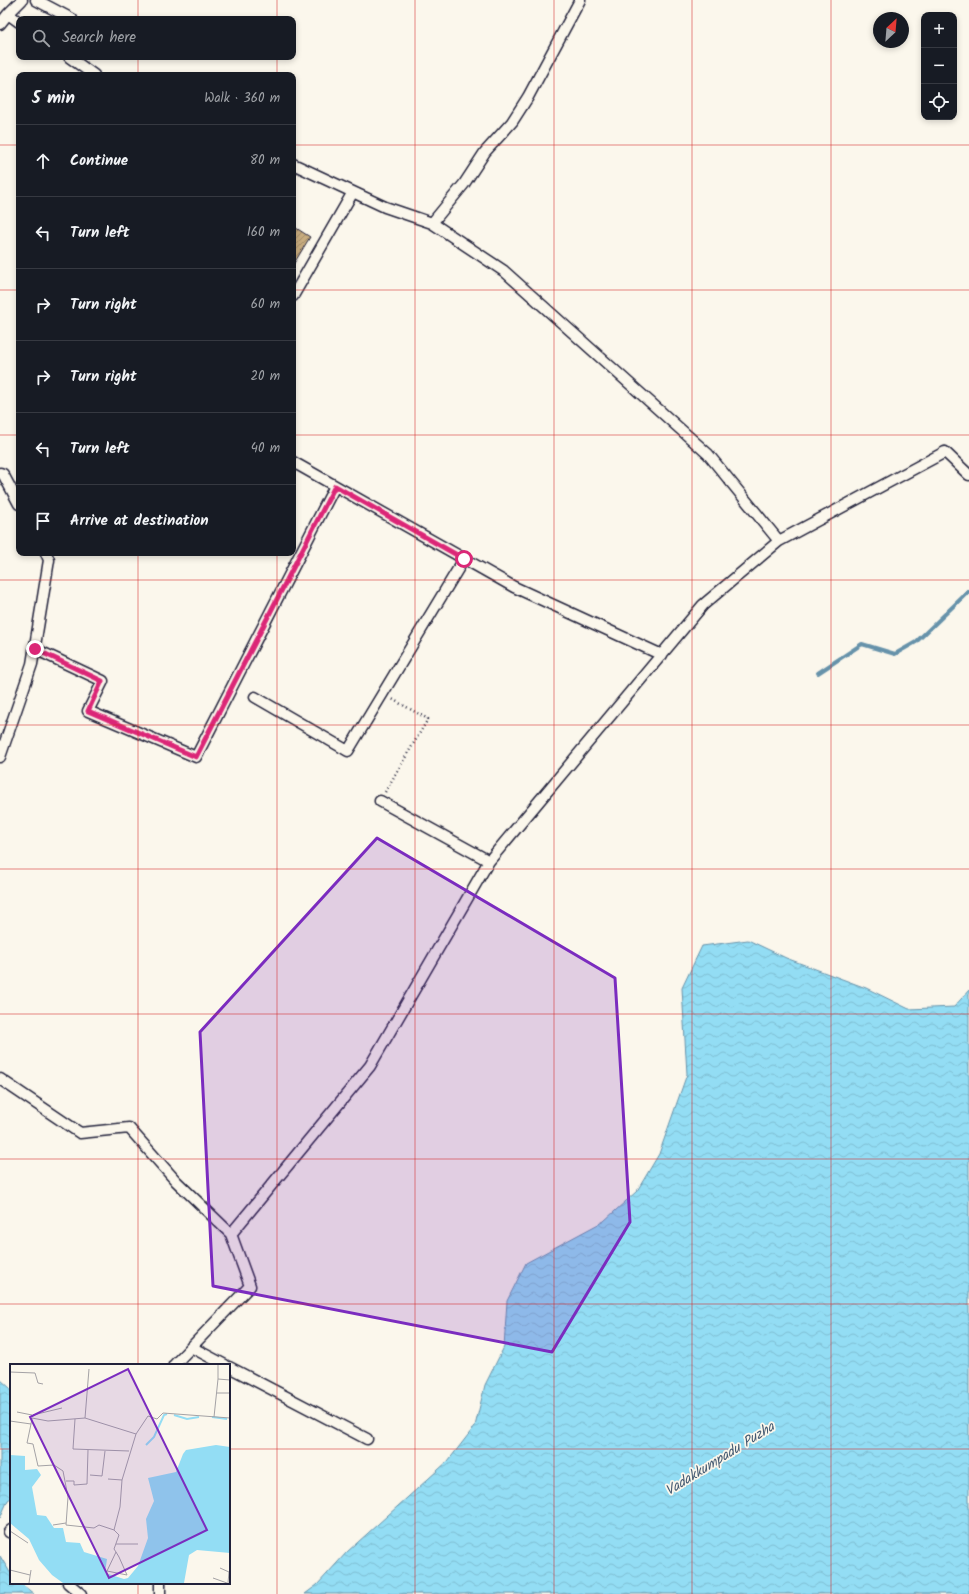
<!DOCTYPE html>
<html lang="en">
<head>
<meta charset="utf-8">
<style>
  :root { --surface:#171b24; --page:#242831; --text:#f1f3f6; --muted:#9ea1a6; --line:#363941 }
  body { margin:0; font-family:Kalam,sans-serif; background:var(--page); color:var(--text) }
  .controls { position:absolute; right:12px; top:12px; display:grid; overflow:hidden; border-radius:8px; box-shadow:0 2px 6px #0003 }
  .controls button { width:36px; height:36px; display:grid; place-items:center; padding:0; border:0; border-bottom:1px solid var(--line); background:var(--surface); color:var(--text); font:20px sans-serif }
  .compass { position:absolute; left:873px; top:12px; width:36px; height:36px; border-radius:50%; background:var(--surface); box-shadow:0 2px 6px #0003; rotate:26deg }
  .stop { position:absolute; width:12px; height:12px; margin:-9px; border:3px solid #db2777; border-radius:50%; background:#fff }
  .stop.end { background:#db2777; border-color:#fff; box-shadow:0 1px 4px #0008 }
  .list { margin:0; padding:0; list-style:none }
  h2 { display:flex; justify-content:space-between; align-items:center; height:52px; margin:0; padding:0 16px; font-size:17px }
  h2 small { font-size:13px; font-weight:400; color:var(--muted) }
  .list li { display:grid; grid-template-columns:26px 1fr auto; gap:12px; align-items:center; box-sizing:border-box; height:72px; padding:0 16px; border-top:1px solid var(--line) }
  .list b { display:block; font-size:15px; white-space:nowrap }
  .list em { font-size:13px; font-style:normal; color:var(--muted) }
  .icon { flex:none; width:22px; height:22px; fill:none; stroke:currentColor; stroke-width:2; stroke-linecap:round; stroke-linejoin:round }
  .map { position:relative; flex:none; width:969px; height:1594px; overflow:hidden }
  .search { position:absolute; background:var(--surface); box-shadow:0 2px 6px #0003; left:16px; top:16px; width:280px; height:44px; display:flex; align-items:center; gap:10px; box-sizing:border-box; padding:0 14px; border-radius:8px; color:var(--muted); font-size:15px }
  .panel { position:absolute; background:var(--surface); box-shadow:0 2px 6px #0003; left:16px; top:72px; width:280px; height:484px; border-radius:8px }
  .map>svg:first-child { display:block }
</style>
</head>
<body>
<div class="map">
<svg width="969" height="1594" viewBox="0 0 969 1594">
  <defs>
    <pattern id="water-waves" width="16" height="10" patternUnits="userSpaceOnUse"><rect width="16" height="10" fill="#93ddf4"/><path d="M0 5q4-4 8 0t8 0" fill="none" stroke="#7ebdd2"/></pattern>
    <pattern id="building-hatch" width="6" height="6" patternUnits="userSpaceOnUse"><rect width="6" height="6" fill="#c9ad7f"/><path d="M-1 1l2-2M0 6l6-6M5 7l2-2" fill="none" stroke="#a38c69"/></pattern>
  </defs>
  <rect width="100%" height="100%" fill="#fbf7ec"/>
  <filter id="ink" filterUnits="userSpaceOnUse"><feTurbulence type="fractalNoise" baseFrequency=".025" numOctaves="2"/><feDisplacementMap in="SourceGraphic" scale="8" xChannelSelector="R" yChannelSelector="G"/><feConvolveMatrix kernelMatrix="1 2 1 2 8 2 1 2 1" color-interpolation-filters="sRGB"/></filter>
  <g filter="url(#ink)">
    <path fill="url(#water-waves)" stroke="#6692aa" d="M748,940L786,958L866,988L909,1009L954,1007L969,990V1594H305L317,1585L347,1552L448,1461L475,1426L485,1385L504,1347L507,1301L526,1263L604,1221L637,1191L659,1154L687,1074L682,988L702,946Z
      M0,1379L11,1389V1498L8,1500L0,1518Z
      M0,1556L11,1574V1583H20L34,1594H0Z"/>
    <g fill="none" stroke-linecap="round" stroke-linejoin="round">
      <path stroke="#6692aa" stroke-width="4" d="M818,673L862,644L895,654L916,642L969,591"/>
    </g>
    <path fill="url(#building-hatch)" stroke="#22223b" d="M293,226L310,237L293,265Z"/>
    <g fill="none" stroke-linecap="round" stroke-linejoin="round">
      <defs>
        <path id="minor" d="M36,0L72,19
          M8,14L22,0
          M0,24L8,14L19,22
          M69,57L94,75
          M293,164L385,207L432,223L464,184L485,152L512,122L528,97L580,0
          M293,296L353,192
          M293,462L514,587L662,655
          M0,473L3,474L19,504
          M779,541L945,452L969,475
          M35,649L103,681L88,711L196,757L335,486
          M255,697L348,751L464,559
          M0,757L32,664L49,560L46,553
          M380,801L489,861
          M0,1079L80,1133L129,1128L176,1181L231,1234L370,1066L489,861L703,605L779,541L708,454L504,271L432,223
          M191,1347L225,1365
          M174,1365L250,1286L231,1234
          M229,1367L367,1439
          M11,1530L9,1532L11,1533
          M68,1583L81,1594
          M160,1594V1583"/>
      </defs>
      <use href="#minor" stroke="#22223b" stroke-width="13"/>
      <path stroke="#22223b" stroke-width="2.5" stroke-dasharray="1 3" stroke-linecap="butt" d="M385,792L428,719L392,699"/>
      <use href="#minor" stroke="#fbf7ec" stroke-width="10"/>
    </g>
  </g>
  <g fill="none" stroke-linecap="round" stroke-linejoin="round" filter="url(#ink)">
    <path stroke="#db2777" stroke-width="5" d="M35,649L102,681L88,711L196,757L335,486L464,559"/>
  </g>
  <path fill="#7b2cbf" fill-opacity="0.2" stroke="#7b2cbf" stroke-width="3" stroke-linejoin="round" d="M377,838L615,978L630,1222L552,1352L213,1286L200,1032Z"/>
  <path fill="none" stroke="#d62828" stroke-width="1" stroke-opacity="0.55" d="M138,0V19M277,0V19M415,0V1594M554,0V1594M692,0V1594M831,0V1594M138,57V75M277,57V75M0,145H19M293,145H969M0,290H19M293,290H969M0,435H19M293,435H969M138,553V1365M277,553V1594M0,580H969M0,725H969M0,869H969M0,1014H969M0,1159H969M0,1304H969M0,1449H11M229,1449H969M138,1583V1594"/>
  <g text-anchor="middle" dominant-baseline="central" stroke-width="3.5" stroke-linejoin="round" paint-order="stroke">
    <g font-size="14" font-style="italic" fill="#445a72" stroke="#fbf7ec">
      <text transform="translate(720 1459) rotate(-32)">Vadakkumpadu Puzha</text>
    </g>
  </g>
  <g transform="translate(10 1364)">
    <rect width="220" height="220" fill="#fbf7ec"/>
    <path d="M206,81L220,83V189L187,186L179,191L174,219H53L42,211L29,196L19,175L0,159V91L15,92V106L27,105L31,111L22,123L27,151L36,152L44,164H53L56,178L70,179L74,188L97,195L95,209L114,215L118,214L128,202L138,174L136,155L144,137L138,114L166,108L173,90L176,86Z" fill="#93ddf4"/>
    <path fill="none" stroke="#93ddf4" stroke-width="2" d="M164,51L177,55L189,53M202,53L217,55M136,81L144,73L154,51L157,50"/>
    <path fill="none" stroke="#a4a2a5" stroke-width="1" d="M208,1V15L220,16M0,8L25,9L28,19L33,20M207,29H220M7,48L22,51M23,51L52,44M204,53L208,15M65,55L63,85L119,87M0,57L21,60L22,54L38,57L75,54L79,5M21,60L17,79L23,80L28,102L44,101L53,107L58,133L56,161L84,164L89,161L104,166L110,143L112,116L126,70L75,54M126,70L138,52L147,55L153,49L220,54M80,111L92,112L95,87M98,115L112,116M56,117H64V121L77,120L78,86M43,161L56,159M104,166L109,171L104,185L106,188L109,193L117,211L97,207L106,188M0,167L18,179M106,180H128M210,204L219,208L218,219M0,206L20,211M203,214L217,219M19,219L21,206"/>
    <path fill="#7b2cbf" fill-opacity="0.15" stroke="#7b2cbf" stroke-width="2" d="M118,5L197,166L99,214L20,53Z"/>
    <rect width="220" height="220" fill="none" stroke="#22223b" stroke-width="2"/>
  </g>
</svg>
<div class="controls">
<button>+</button>
<button>−</button>
<button><svg class="icon" aria-label="locate" viewBox="0 0 24 24"><circle cx="12" cy="12" r="6"/><path d="M12 2v4M12 18v4M2 12h4M18 12h4"/></svg></button>
</div>
<svg class="compass" viewBox="-18 -18 36 36"><path d="M0-13l5 13h-10z" fill="#e53935"/><path d="M0 13l5-13h-10z" fill="#9ea1a6"/></svg>
<div class="stop" style="left:464px;top:559px"></div>
<div class="stop end" style="left:35px;top:649px"></div>
<div class="search"><svg class="icon" aria-label="search" viewBox="0 0 24 24"><circle cx="10" cy="10" r="6"/><path d="M15 15l6 6"/></svg>Search here</div>
<section class="panel">
<h2>5 min<small>Walk · 360 m</small></h2>
<ul class="list">
<li><svg class="icon" aria-label="ahead" viewBox="0 0 24 24"><path d="M12 20V5M6 11l6-6 6 6"/></svg><div><b>Continue</b></div><em>80 m</em></li>
<li><svg class="icon" aria-label="left" viewBox="0 0 24 24"><path d="M17 20v-9H6M10 6l-5 5 5 5"/></svg><div><b>Turn left</b></div><em>160 m</em></li>
<li><svg class="icon" aria-label="right" viewBox="0 0 24 24"><path d="M7 20v-9h11M14 6l5 5-5 5"/></svg><div><b>Turn right</b></div><em>60 m</em></li>
<li><svg class="icon" aria-label="right" viewBox="0 0 24 24"><path d="M7 20v-9h11M14 6l5 5-5 5"/></svg><div><b>Turn right</b></div><em>20 m</em></li>
<li><svg class="icon" aria-label="left" viewBox="0 0 24 24"><path d="M17 20v-9H6M10 6l-5 5 5 5"/></svg><div><b>Turn left</b></div><em>40 m</em></li>
<li><svg class="icon" aria-label="arrive" viewBox="0 0 24 24"><path d="M6 21V4h12l-3 4 3 4H6"/></svg><div><b>Arrive at destination</b></div></li>
</ul>
</section>
</div>
</body>
</html>
